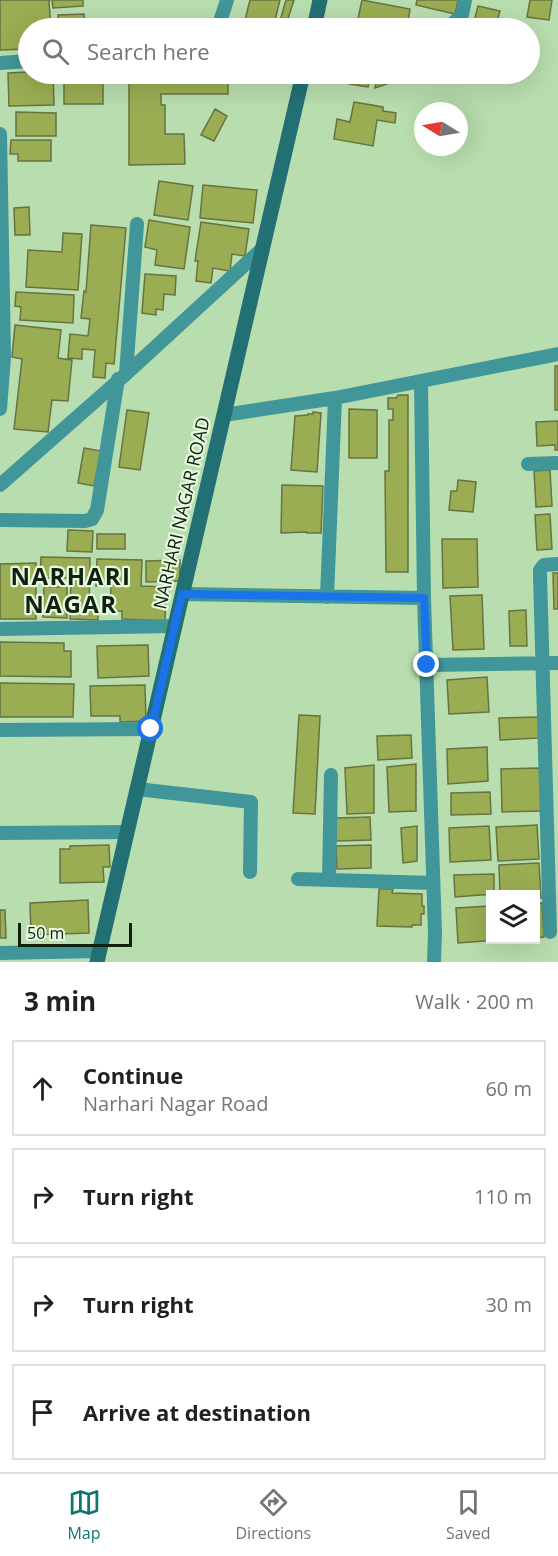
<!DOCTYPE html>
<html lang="en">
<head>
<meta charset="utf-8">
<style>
  :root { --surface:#fff; --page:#f6f6f6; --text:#202124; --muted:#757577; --line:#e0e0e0; --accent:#0f766e }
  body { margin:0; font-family:"Open Sans",sans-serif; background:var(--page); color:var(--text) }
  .controls { position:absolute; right:18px; bottom:18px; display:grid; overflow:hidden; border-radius:0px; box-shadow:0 6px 24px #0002 }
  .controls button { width:54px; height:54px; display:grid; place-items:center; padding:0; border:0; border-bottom:2px solid var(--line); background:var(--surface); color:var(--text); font:30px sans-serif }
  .compass { position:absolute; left:414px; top:102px; width:54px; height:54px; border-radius:50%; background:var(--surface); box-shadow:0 6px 24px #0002; rotate:281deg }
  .scale { position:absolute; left:18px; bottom:15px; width:114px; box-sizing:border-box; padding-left:6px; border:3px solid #12200e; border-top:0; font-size:16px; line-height:21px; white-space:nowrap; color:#12200e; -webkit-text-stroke:4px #e5f8e0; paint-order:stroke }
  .stop { position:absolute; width:18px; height:18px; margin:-14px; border:4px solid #1a73e8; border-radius:50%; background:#fff }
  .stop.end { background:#1a73e8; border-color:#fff; box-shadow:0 2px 6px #0008 }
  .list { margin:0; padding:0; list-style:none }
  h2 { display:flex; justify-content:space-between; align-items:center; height:78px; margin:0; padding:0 24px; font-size:26px }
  h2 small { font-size:20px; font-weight:400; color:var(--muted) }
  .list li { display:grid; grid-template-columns:39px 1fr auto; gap:18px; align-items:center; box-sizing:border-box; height:96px; margin:0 12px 12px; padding:0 12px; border:2px solid var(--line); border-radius:0px }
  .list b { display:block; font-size:22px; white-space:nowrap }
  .list p { margin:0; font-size:20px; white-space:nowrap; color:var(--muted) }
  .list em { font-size:20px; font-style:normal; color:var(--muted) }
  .icon { flex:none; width:33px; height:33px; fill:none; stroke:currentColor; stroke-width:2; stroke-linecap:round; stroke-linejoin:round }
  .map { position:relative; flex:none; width:558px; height:962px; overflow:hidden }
  .search { position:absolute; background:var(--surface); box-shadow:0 6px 24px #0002; left:18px; right:18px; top:18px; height:66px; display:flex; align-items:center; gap:15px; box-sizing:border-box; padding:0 21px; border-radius:33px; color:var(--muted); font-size:22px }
  .sheet { height:510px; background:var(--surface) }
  nav { display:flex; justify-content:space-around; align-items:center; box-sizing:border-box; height:84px; border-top:2px solid var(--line); background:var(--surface); font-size:16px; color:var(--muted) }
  nav a { display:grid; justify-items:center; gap:3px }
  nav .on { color:var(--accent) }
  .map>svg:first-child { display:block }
</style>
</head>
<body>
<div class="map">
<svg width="558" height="962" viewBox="0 0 558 962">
  <rect width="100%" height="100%" fill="#b8ddae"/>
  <path fill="#9aad52" stroke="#677340" stroke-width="1.5" d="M0,0H50L49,2L51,28H28V49L0,50Z
    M52,0H83V6L53,8Z
    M250,0H280L273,28H243Z
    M286,0H294L285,28H278Z
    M362,0L410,9L407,28H356Z
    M417,0H458L455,14L416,5Z
    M530,0H552L549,20L527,17Z
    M478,6L500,11L495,28H483L473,26Z
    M84,14L85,28H59L58,15Z
    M28,72V74H53L54,105L9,106L8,73Z
    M64,74H103V104H64Z
    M129,74H228V94H161V105H165V134H184L185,164L129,165Z
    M351,74H397L396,81L375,88L377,78L370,77L368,87L349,84Z
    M354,102L383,107V111L396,113L395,123L377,120L373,146L334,139L337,119L350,122Z
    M215,109L227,116L214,141L201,135Z
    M16,112L56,113V136H16Z
    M11,140H51V161H18V154H10Z
    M159,181L193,186L188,220L154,215Z
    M203,185L257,190L253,223L200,218Z
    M29,207L30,235H15L14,208Z
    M149,220L190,227L184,269L155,265L157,250L145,247Z
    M201,222L249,229L245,256L232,254L230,271L213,268L211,283L196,281L198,261H195Z
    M91,225L126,228L114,364L106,363L105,378L93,377L95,350L82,349V359L68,358L70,334L88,336L90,319L81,318L84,291L86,292Z
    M63,233L82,234L78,290L26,287L28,250L62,252Z
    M145,274L176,276L175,295L164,294L163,310L156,309V315L142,313Z
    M16,292L74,295L73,323L20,320L21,307L15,306Z
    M15,325L61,330L58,358L72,360L68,401L52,400L48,432L14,429L22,359L12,357Z
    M555,366H558V410H555Z
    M398,395H408V572H386L385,471H389V420H393V409H388V398H396Z
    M349,409L377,410V458H349Z
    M127,410L149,413L140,470L119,467Z
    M313,412L321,413L317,472L291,470L295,416L308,415V414H313Z
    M558,421V450H555V445L537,446L536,422Z
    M84,448L101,451L94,486L78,483Z
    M550,470L552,506L536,507L534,471Z
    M458,480L476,482L473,512L449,510L451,491H457Z
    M282,485L323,486L321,533H307V532L281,533Z
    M550,514L552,549L537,550L535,515Z
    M68,530L93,531L92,552L67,551Z
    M97,534H125V549H97Z
    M442,539H477L478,587L443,588Z
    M41,557L90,558L89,611H98V620L70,619L71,578H40Z
    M97,559L142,560L141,586L166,587L165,621L122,619V611H110L111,586H96Z
    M180,560V581L146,582V561Z
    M36,563V619H0V564Z
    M553,573H558V609H554Z
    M44,587H67V618L43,617Z
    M482,595L484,649L453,650L450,596Z
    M526,610L527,646H510L509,611Z
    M0,642L64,643V651H71V677L0,676Z
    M148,645L149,676L98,678L97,646Z
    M487,677L489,712L449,714L447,680Z
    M0,683L74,684L73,717H0Z
    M145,685L146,721L120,722V716H91L90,686Z
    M299,715L320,716L315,814L293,813Z
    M539,717V738L500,740L499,718Z
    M411,735L412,758L378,760L377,736Z
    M487,747L488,781L448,784L447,749Z
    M416,764V811L389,812L387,767Z
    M374,765V813L347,814L345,768Z
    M540,768L541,811L502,812L501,769Z
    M490,792L491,814L451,815V793Z
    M370,817L371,840L336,841V818Z
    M537,825L539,859L498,861L496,827Z
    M417,826V861L403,863L401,828Z
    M489,826L491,860L450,862L449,828Z
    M109,845L110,867H103L104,882L60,883V849H70V846Z
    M371,845V868L337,869L336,846Z
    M539,863L541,898H536V894H500L499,865Z
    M494,874V894L455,897L454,875Z
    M379,889H393L392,893L422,894V906H424V914H421V925H412V927L377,926Z
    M88,900L89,933L31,935L30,903Z
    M542,903L544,937L536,938V904Z
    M490,906V939L498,940L458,943L456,908Z
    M0,910H5L6,938H0Z"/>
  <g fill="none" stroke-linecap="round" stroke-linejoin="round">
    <path stroke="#419699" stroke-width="14" d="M218,28L227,0
      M448,28L462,15L465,0
      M0,63L28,61
      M0,134L4,357L0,409
      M126,374L137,224
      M421,382L424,598L435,933L434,962
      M224,415L335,398L558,354
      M528,464L558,463
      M0,485L126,374L262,249
      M0,520L85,521L92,519L97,510L118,379
      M182,594L424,598
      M327,597L335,398
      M0,629L174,626
      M427,665L558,663
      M0,730L151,729
      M137,789L251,802L250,872
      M0,833L127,832
      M298,879L433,883
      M329,880L331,775
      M550,932L540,575V570L544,565L558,564
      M0,953L99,951"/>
    <path stroke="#237074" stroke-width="15" d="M314,28L320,0
      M97,962L303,74"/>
  </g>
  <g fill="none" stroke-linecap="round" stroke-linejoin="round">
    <path stroke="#1a73e8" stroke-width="8" d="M151,729L182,594L424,598L427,665"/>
  </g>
  <g text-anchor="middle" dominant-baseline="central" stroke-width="4.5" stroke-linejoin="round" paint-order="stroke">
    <g font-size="18" fill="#12200e" stroke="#e5f8e0">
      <text transform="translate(181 513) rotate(-77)">NARHARI NAGAR ROAD</text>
    </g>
    <g font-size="24" font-weight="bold" letter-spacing="1.5" fill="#12200e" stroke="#e5f8e0">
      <text x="71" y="575">NARHARI<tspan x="71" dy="28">NAGAR</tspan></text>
    </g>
  </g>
</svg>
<div class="controls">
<button><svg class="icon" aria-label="layers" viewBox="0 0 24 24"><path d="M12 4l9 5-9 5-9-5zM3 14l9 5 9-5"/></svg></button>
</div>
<svg class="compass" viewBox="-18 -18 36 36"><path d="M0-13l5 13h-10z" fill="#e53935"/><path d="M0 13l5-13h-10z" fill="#757577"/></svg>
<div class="scale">50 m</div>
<div class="stop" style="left:151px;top:729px"></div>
<div class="stop end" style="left:427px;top:665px"></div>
<div class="search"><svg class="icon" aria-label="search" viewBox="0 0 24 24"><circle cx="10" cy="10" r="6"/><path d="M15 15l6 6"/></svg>Search here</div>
</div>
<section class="sheet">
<h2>3 min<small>Walk · 200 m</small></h2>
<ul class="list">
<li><svg class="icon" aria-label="ahead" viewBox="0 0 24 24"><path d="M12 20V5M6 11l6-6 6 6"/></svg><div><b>Continue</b><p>Narhari Nagar Road</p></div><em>60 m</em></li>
<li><svg class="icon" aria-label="right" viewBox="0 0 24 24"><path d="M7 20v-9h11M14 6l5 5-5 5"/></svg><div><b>Turn right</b></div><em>110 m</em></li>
<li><svg class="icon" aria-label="right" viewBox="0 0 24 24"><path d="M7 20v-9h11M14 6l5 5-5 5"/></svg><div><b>Turn right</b></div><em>30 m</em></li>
<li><svg class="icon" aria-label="arrive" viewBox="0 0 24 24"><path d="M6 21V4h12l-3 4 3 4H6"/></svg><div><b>Arrive at destination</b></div></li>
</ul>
</section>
<nav>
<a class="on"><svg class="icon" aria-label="map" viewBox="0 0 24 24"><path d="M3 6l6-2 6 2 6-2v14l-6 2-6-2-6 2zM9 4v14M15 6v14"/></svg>Map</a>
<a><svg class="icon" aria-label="directions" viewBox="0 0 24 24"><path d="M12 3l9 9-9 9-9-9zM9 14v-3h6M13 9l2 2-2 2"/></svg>Directions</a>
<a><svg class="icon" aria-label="saved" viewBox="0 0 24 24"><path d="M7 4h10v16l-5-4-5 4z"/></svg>Saved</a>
</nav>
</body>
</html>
